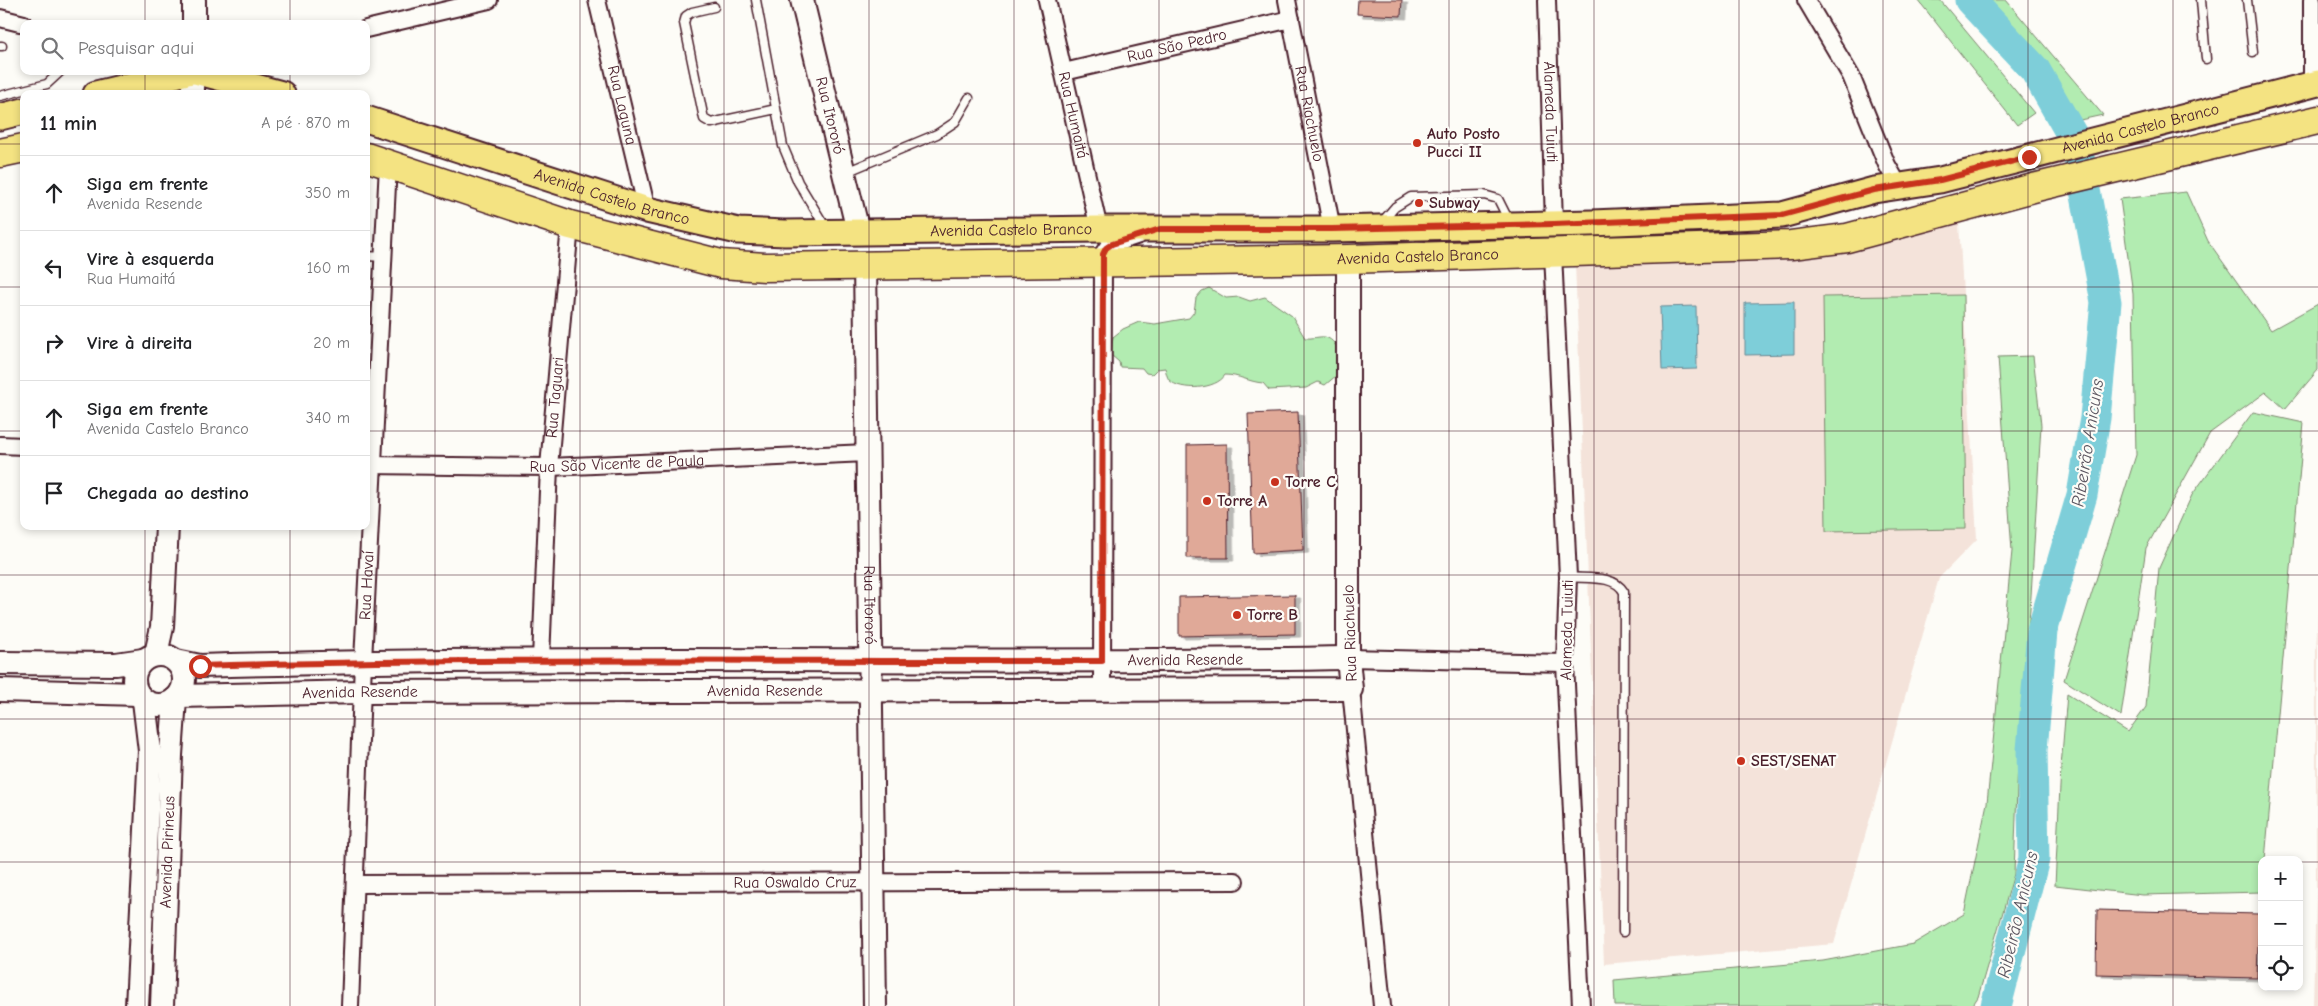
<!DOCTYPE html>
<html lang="pt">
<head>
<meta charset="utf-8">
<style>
  :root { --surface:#fff; --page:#f6f6f6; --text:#202124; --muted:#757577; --line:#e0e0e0 }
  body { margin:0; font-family:"Comic Neue",sans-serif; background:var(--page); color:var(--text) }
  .controls { position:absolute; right:15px; bottom:15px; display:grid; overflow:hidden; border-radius:10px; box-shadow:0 2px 8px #0003 }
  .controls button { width:45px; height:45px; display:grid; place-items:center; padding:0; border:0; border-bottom:1px solid var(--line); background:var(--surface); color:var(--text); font:25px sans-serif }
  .stop { position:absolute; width:15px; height:15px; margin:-11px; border:4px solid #c8321e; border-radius:50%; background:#fff }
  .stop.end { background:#c8321e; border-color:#fff; box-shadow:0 1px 5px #0008 }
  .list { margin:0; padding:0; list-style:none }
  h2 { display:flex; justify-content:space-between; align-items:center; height:65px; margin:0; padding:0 20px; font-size:21px }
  h2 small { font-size:16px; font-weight:400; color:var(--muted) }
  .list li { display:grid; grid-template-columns:32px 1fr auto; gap:15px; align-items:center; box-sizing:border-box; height:75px; padding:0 20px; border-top:1px solid var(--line) }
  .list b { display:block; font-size:19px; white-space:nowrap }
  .list p { margin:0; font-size:16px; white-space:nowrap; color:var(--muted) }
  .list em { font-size:16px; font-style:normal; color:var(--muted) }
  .icon { flex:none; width:28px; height:28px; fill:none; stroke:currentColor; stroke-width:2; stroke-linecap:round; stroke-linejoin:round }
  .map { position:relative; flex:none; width:2318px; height:1006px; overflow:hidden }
  .search { position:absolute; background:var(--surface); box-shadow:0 2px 8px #0003; left:20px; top:20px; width:350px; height:55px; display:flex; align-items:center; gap:12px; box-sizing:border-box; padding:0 18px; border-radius:10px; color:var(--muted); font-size:19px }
  .panel { position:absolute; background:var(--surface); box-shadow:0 2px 8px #0003; left:20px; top:90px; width:350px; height:440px; border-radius:10px }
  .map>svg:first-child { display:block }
</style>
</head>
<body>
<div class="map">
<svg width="2318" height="1006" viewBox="0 0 2318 1006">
  <defs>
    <filter id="shadow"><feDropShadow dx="5.5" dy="3" stdDeviation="0" flood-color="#0004"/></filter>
  </defs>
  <rect width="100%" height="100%" fill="#fdfcf7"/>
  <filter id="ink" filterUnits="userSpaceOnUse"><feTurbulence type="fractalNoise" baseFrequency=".02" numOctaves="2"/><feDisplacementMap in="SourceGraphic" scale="10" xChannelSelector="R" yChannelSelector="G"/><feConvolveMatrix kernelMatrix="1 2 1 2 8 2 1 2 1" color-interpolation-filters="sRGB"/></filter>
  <g filter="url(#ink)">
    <path fill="#f4e3da" d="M1959,223L1977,539L1939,578L1834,944L1604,964L1575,264L1583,260L1813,258Z
      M2318,611V1006H2313L2316,890V652Z"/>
    <path fill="#b2ecb1" stroke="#7e866e" d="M1918,0H1940L2034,113L2017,125Z
      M1987,0H2006L2103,115L2080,120Z
      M2186,192L2208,241L2271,330L2318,304V370L2285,409L2266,392L2210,433L2146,548L2121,716L2064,680L2136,455L2133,294L2120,199Z
      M1209,288L1226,298L1239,297L1250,301L1265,297L1292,316L1305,338C1311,339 1320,336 1325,337C1342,342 1337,362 1337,375L1325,385L1318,382L1306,388L1269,390L1263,383C1249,382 1239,375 1225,375C1217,389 1181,392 1169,380C1167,377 1166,372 1165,368L1157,369L1152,374L1146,373L1142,368L1120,367L1119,362L1111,355L1113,337L1123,329L1139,322L1155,324L1189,318L1194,312L1196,298L1202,291Z
      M1963,295L1966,529L1826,531L1823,297Z
      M2033,356L2041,425L2031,596L2018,758L2014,874L1978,997L1972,1006H1615L1614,980L1823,961L1913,944L1964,914L1987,803L2012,551L1998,357Z
      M2253,412L2304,423L2265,860H2262V892L2143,895L2055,885L2061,767L2067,694L2128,732L2146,707L2159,568L2192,495Z"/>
    <path fill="#7eced9" stroke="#698893" d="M1794,302V354L1745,355V303Z
      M1696,306L1697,369L1662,370L1660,307Z"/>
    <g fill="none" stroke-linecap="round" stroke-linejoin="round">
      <path stroke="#7eced9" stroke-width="31" d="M1970,0L2035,70L2076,142L2106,302L2095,418L2082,495L2042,631L2032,750L2034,859L1996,1006"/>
    </g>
    <path fill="#e0a998" stroke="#4a1f2b" filter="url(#shadow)" d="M1358,0H1402L1401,16L1357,14Z
      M1298,412L1303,550L1253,553L1248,414Z
      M1227,444L1228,558H1187V445Z
      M1295,595V634L1179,636V597Z
      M2097,910L2259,914L2257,978L2096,974Z"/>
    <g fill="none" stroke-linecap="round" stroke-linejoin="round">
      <defs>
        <path id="lane" d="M756,0L783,146L798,182L826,228
          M2201,0L2206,59
          M2247,0L2253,52
          M714,7L692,12L686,16L684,23L704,119L711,123L776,109
          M0,46H2
          M0,96L47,84L61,71
          M846,172L937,134L955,122L969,98
          M1382,222L1395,207L1411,197L1484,195L1498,199L1509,221
          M366,256L384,257
          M1568,577C1586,579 1614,574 1624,592L1623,932"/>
        <g id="street">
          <path id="s1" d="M597,0L647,210"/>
          <path id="s2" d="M1047,0L1099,229"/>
          <path id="s3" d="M1287,0L1332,229"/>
          <path id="s4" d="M1547,0L1554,224"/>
          <path d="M1806,0L1851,76L1887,165L1899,186"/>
          <path d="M2312,0V84"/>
          <path d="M0,18L24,24"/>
          <path d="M366,29L489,0"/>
          <path id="s5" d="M1064,72L1291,19"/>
          <path d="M1553,253L1568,577L1565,663L1581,1006"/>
          <path d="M0,445L24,446"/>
          <path id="s6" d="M366,465L549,467L867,453"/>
          <path d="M1348,658L1565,663"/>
          <path id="s7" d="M541,659L549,467L570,225"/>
          <path d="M1102,689L1103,254L1109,245L1139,235"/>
          <path d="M1351,689L1382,1006"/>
          <path id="s8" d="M355,884L1235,881"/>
          <path id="s9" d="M350,1006L363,661L388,165"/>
        </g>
        <g id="secondary">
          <path id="s10" d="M802,0L858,231"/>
          <path d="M194,24V0"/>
          <path d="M193,94V71"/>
          <path id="s11" d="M865,264L875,1006"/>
          <path d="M156,654L162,627L167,526"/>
          <circle cx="159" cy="680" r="25"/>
          <path id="s12" d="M176,661L200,666C583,654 965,665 1348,658"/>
          <path d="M0,663L116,664L143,660"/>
          <path d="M0,690L138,694"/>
          <path id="s13" d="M179,696L362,692L1351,689L1348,658V259"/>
          <path d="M137,1006L150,751L144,701"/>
          <path id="s14" d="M162,1006L171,755L175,699"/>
        </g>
        <g id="primary">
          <path d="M195,71L282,94"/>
          <path d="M96,94L191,71"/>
          <path d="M0,117L24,111"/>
          <path id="s15" d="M366,119L647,210L738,231L785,233L1099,229H1332L1592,223L1782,215L1874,190L1940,180L2318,83"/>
        </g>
        <g id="highway">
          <path d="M0,153L24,148"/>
          <path id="s16" d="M366,157L570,225L721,264L765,267L1348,259L1791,245L1847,238L2037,187L2318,120"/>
        </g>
      </defs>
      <use href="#lane" stroke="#4a1f2b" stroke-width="11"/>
      <use href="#street" stroke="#4a1f2b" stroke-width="20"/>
      <use href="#secondary" stroke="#4a1f2b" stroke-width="26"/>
      <use href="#primary" stroke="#4a1f2b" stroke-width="29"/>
      <use href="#highway" stroke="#4a1f2b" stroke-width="31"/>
      <use href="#lane" stroke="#fdfcf7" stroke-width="8"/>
      <use href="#street" stroke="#fdfcf7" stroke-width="16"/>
      <use href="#secondary" stroke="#fdfcf7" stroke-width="22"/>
      <use href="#primary" stroke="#f4e382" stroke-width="25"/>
      <use href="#highway" stroke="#f4e382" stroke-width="28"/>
    </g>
  </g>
  <g fill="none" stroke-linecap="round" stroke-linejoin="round" filter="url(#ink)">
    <path stroke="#c8321e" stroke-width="6" d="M200,666C501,657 802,662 1102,661L1103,254L1106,248L1112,244L1160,229H1332L1554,224L1782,215L1874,190L1940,180L2029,157"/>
  </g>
  <path fill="none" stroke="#4a1f2b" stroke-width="1" stroke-opacity="0.55" d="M145,0V24M290,0V24M435,0V1006M580,0V1006M724,0V1006M869,0V1006M1014,0V1006M1159,0V1006M1304,0V1006M1449,0V1006M1594,0V1006M1739,0V1006M1883,0V1006M2028,0V1006M2173,0V1006M145,71V94M290,71V94M0,144H24M366,144H2318M0,287H24M366,287H2318M0,431H24M366,431H2318M145,526V1006M290,526V1006M0,575H2318M0,719H2318M0,862H2262M2299,862H2318"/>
  <g fill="#c8321e" stroke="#fdfcf7" stroke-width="2">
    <circle cx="1417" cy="143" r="5"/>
    <circle cx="1419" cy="203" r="5"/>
    <circle cx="1275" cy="482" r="5"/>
    <circle cx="1207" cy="501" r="5"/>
    <circle cx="1237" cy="615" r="5"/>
    <circle cx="1741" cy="761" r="5"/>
  </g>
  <g text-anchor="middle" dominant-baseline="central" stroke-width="4.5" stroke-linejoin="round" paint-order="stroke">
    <g font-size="16" fill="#4a1f2b" stroke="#fdfcf7">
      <text stroke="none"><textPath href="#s5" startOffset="116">Rua São Pedro</textPath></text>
      <text stroke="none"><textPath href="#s1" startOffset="108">Rua Laguna</textPath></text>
      <text stroke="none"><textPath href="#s4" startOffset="112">Alameda Tuiuti</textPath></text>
      <text stroke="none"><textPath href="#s2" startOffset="118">Rua Humaitá</textPath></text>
      <text stroke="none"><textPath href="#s3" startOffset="116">Rua Riachuelo</textPath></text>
      <text stroke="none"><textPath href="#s10" startOffset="119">Rua Itororó</textPath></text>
      <text stroke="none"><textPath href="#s15" startOffset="1802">Avenida Castelo Branco</textPath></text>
      <text stroke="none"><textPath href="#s15" startOffset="258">Avenida Castelo Branco</textPath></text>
      <text stroke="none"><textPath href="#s15" startOffset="662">Avenida Castelo Branco</textPath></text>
      <text stroke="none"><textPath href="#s16" startOffset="1068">Avenida Castelo Branco</textPath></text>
      <text stroke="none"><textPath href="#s7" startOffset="262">Rua Taguari</textPath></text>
      <text stroke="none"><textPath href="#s6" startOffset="251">Rua São Vicente de Paula</textPath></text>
      <text stroke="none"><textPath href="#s9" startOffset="421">Rua Havaí</textPath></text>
      <text stroke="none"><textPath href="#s11" startOffset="341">Rua Itororó</textPath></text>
      <text transform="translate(1567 630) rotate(-89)">Alameda Tuiuti</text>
      <text transform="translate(1350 633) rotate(-92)">Rua Riachuelo</text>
      <text stroke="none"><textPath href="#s12" startOffset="1010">Avenida Resende</textPath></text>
      <text stroke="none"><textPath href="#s13" startOffset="586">Avenida Resende</textPath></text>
      <text stroke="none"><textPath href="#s13" startOffset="181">Avenida Resende</textPath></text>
      <text stroke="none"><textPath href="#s14" startOffset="154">Avenida Pirineus</textPath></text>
      <text stroke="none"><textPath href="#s8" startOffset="440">Rua Oswaldo Cruz</textPath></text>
    </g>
    <g font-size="16" font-weight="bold" fill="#4a1f2b" stroke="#fdfcf7" text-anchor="start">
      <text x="1427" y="134">Auto Posto<tspan x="1427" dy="18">Pucci II</tspan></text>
      <text x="1429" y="203">Subway</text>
      <text x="1285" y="482">Torre C</text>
      <text x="1217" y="501">Torre A</text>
      <text x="1247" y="615">Torre B</text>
      <text x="1751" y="761">SEST/SENAT</text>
    </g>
    <g font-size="18" font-style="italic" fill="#5a545f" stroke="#fdfcf7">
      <text transform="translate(2088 443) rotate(-81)">Ribeirão Anicuns</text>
      <text transform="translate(2018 915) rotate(-77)">Ribeirão Anicuns</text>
    </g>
  </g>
</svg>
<div class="controls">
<button>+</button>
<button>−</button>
<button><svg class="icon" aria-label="locate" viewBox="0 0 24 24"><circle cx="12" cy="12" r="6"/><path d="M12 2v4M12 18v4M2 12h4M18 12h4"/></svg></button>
</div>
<div class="stop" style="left:200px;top:666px"></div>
<div class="stop end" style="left:2029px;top:157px"></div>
<div class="search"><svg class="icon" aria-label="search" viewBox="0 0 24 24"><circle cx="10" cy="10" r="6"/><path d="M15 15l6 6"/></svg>Pesquisar aqui</div>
<section class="panel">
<h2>11 min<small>A pé · 870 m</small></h2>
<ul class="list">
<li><svg class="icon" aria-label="ahead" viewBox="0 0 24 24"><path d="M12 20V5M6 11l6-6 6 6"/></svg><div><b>Siga em frente</b><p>Avenida Resende</p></div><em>350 m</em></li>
<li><svg class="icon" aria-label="left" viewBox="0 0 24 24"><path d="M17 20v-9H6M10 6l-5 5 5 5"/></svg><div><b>Vire à esquerda</b><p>Rua Humaitá</p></div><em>160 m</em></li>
<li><svg class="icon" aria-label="right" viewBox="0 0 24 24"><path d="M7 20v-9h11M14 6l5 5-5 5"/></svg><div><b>Vire à direita</b></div><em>20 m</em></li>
<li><svg class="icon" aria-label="ahead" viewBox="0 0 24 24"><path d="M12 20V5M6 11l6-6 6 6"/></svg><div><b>Siga em frente</b><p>Avenida Castelo Branco</p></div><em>340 m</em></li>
<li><svg class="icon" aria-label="arrive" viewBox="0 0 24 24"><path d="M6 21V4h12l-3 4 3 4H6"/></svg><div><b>Chegada ao destino</b></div></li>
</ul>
</section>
</div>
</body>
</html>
